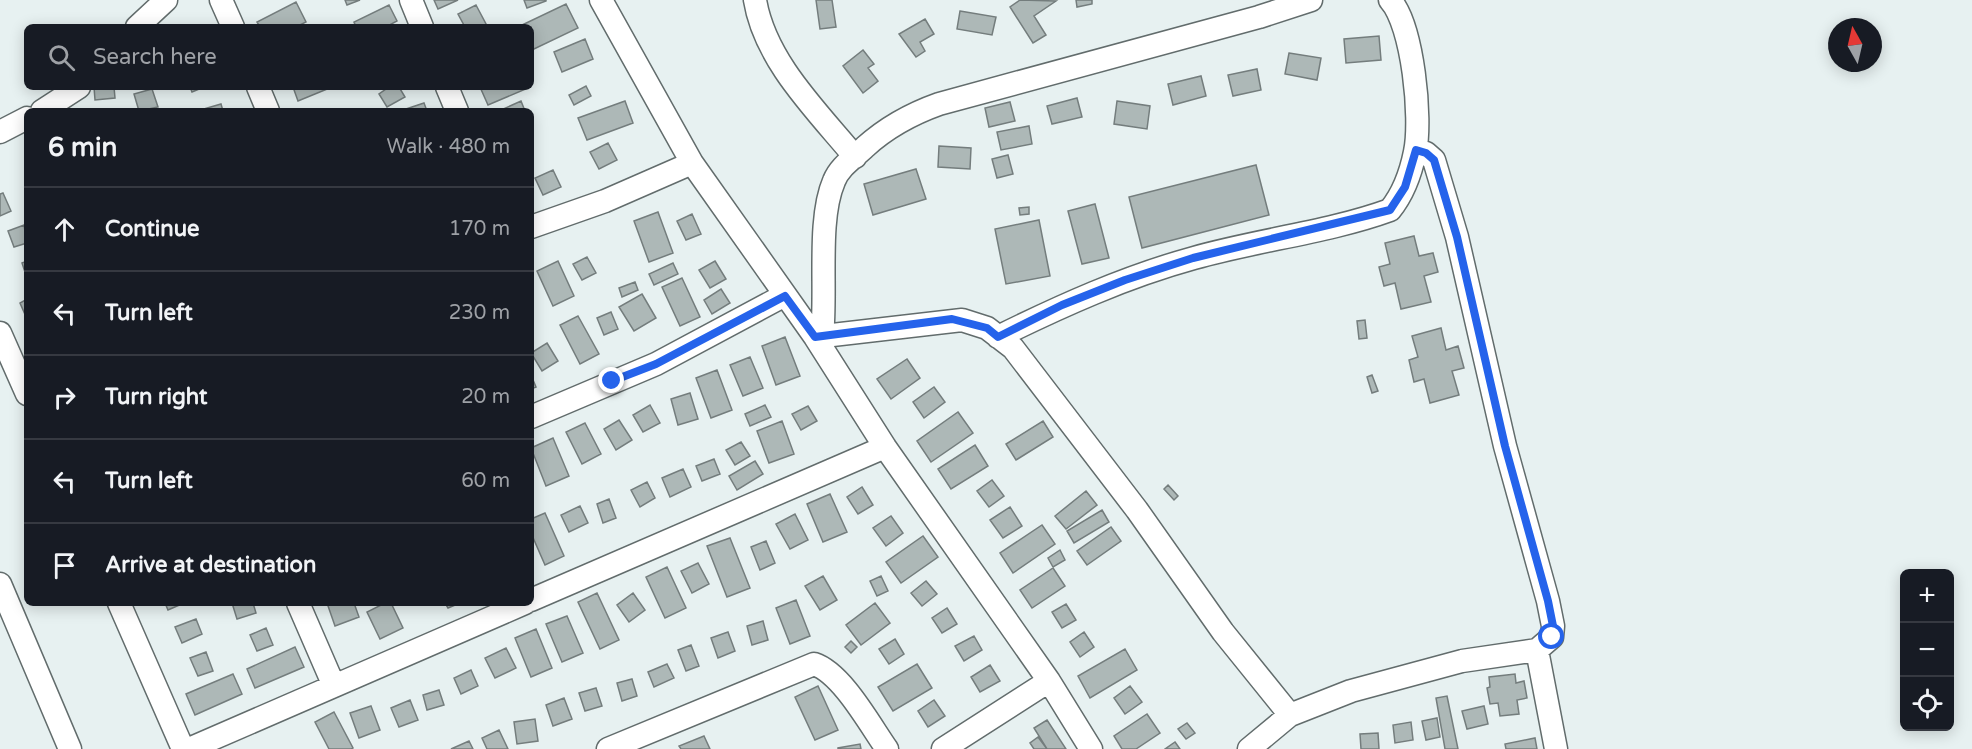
<!DOCTYPE html>
<html lang="en">
<head>
<meta charset="utf-8">
<style>
  :root { --surface:#171b24; --page:#20242c; --text:#f1f3f6; --muted:#9ea1a6; --line:#363941 }
  body { margin:0; font-family:"Varela Round",sans-serif; background:var(--page); color:var(--text) }
  .controls { position:absolute; right:18px; bottom:18px; display:grid; overflow:hidden; border-radius:9px; box-shadow:0 3px 15px #0003 }
  .controls button { width:54px; height:54px; display:grid; place-items:center; padding:0; border:0; border-bottom:2px solid var(--line); background:var(--surface); color:var(--text); font:30px sans-serif }
  .compass { position:absolute; left:1828px; top:18px; width:54px; height:54px; border-radius:50%; background:var(--surface); box-shadow:0 3px 15px #0003; rotate:352deg }
  .stop { position:absolute; width:18px; height:18px; margin:-14px; border:4px solid #2563eb; border-radius:50%; background:#fff }
  .stop.end { background:#2563eb; border-color:#fff; box-shadow:0 2px 6px #0008 }
  .list { margin:0; padding:0; list-style:none }
  h2 { display:flex; justify-content:space-between; align-items:center; height:78px; margin:0; padding:0 24px; font-size:26px }
  h2 small { font-size:20px; font-weight:400; color:var(--muted) }
  .list li { display:grid; grid-template-columns:39px 1fr auto; gap:18px; align-items:center; box-sizing:border-box; height:84px; padding:0 24px; border-top:2px solid var(--line) }
  .list b { display:block; font-size:22px; white-space:nowrap }
  .list em { font-size:20px; font-style:normal; color:var(--muted) }
  .icon { flex:none; width:33px; height:33px; fill:none; stroke:currentColor; stroke-width:2; stroke-linecap:round; stroke-linejoin:round }
  .map { position:relative; flex:none; width:1972px; height:749px; overflow:hidden }
  .search { position:absolute; background:var(--surface); box-shadow:0 3px 15px #0003; left:24px; top:24px; width:510px; height:66px; display:flex; align-items:center; gap:15px; box-sizing:border-box; padding:0 21px; border-radius:9px; color:var(--muted); font-size:22px }
  .panel { position:absolute; background:var(--surface); box-shadow:0 3px 15px #0003; left:24px; top:108px; width:510px; height:498px; border-radius:9px }
  .map>svg:first-child { display:block }
</style>
</head>
<body>
<div class="map">
<svg width="1972" height="749" viewBox="0 0 1972 749">
  <rect width="100%" height="100%" fill="#e7f1f1"/>
  <path fill="#adb8b7" stroke="#747d7d" stroke-width="1.5" d="M345,0H360L347,5Z
    M434,0H458L438,9Z
    M524,0H546V1L527,8Z
    M816,0H832L836,27L820,29Z
    M1020,0L1056,1L1034,16L1046,35L1033,43L1010,7Z
    M1076,0H1092V4L1077,7Z
    M296,2L306,22L296,27H260L257,22Z
    M566,4L578,28L534,49L531,43V27L522,25Z
    M389,5L397,21L386,27H356L354,22Z
    M476,5L486,24L479,27H465L458,14Z
    M960,11L996,17L992,35L957,29Z
    M925,19L934,34L920,42L925,51L916,57L899,34Z
    M1379,36L1381,60L1346,63L1344,39Z
    M585,39L593,59L562,72L554,52Z
    M863,50L874,64L868,68L878,81L863,93L843,66Z
    M1289,53L1321,58L1317,80L1285,74Z
    M1257,69L1261,90L1233,96L1228,75Z
    M1201,76L1206,96L1173,105L1168,84Z
    M586,86L591,96L574,105L569,95Z
    M94,87H114L115,98L95,100Z
    M190,87H204L192,92Z
    M293,87H332L298,101Z
    M389,87H399L405,97L387,107L379,94Z
    M480,87H527L528,88L488,105Z
    M152,89L158,107L139,111L134,94Z
    M1077,98L1082,117L1052,124L1047,106Z
    M521,101L525,111H499Z
    M625,101L633,123L587,140L578,118Z
    M1117,101L1150,106L1147,129L1114,124Z
    M1010,102L1015,121L989,127L985,108Z
    M424,103L427,111H400Z
    M221,104L223,111H201L200,110Z
    M1029,126L1032,144L1001,150L997,132Z
    M608,143L617,160L599,169L590,152Z
    M939,146L971,148L970,169L938,167Z
    M1008,155L1013,174L997,178L992,159Z
    M1256,165L1269,215L1142,248L1129,197Z
    M916,169L926,199L873,215L864,184Z
    M553,170L561,187L543,195L535,178Z
    M3,193L11,211L0,216V194Z
    M1095,204L1109,258L1082,264L1068,211Z
    M1029,207V214L1020,215L1019,208Z
    M658,212L673,253L649,262L634,221Z
    M692,214L701,234L686,240L677,221Z
    M1039,220L1050,276L1006,284L995,229Z
    M24,225L27,243L14,247L8,231Z
    M1414,236L1419,256L1433,253L1438,272L1424,276L1431,302L1401,309L1395,283L1384,286L1379,267L1390,264L1385,243Z
    M587,257L596,273L582,280L573,264Z
    M27,261V278L22,263Z
    M558,261L574,296L553,306L537,271Z
    M715,261L726,279L710,288L699,270Z
    M673,263L678,274L654,285L649,274Z
    M682,278L700,317L680,326L662,287Z
    M635,282L638,290L622,297L619,288Z
    M721,289L730,303L712,314L704,300Z
    M642,294L656,318L634,331L619,307Z
    M27,299V319L20,303Z
    M611,312L618,329L604,335L597,318Z
    M578,316L599,354L580,364L560,325Z
    M1365,320L1367,338L1359,339L1357,321Z
    M1441,328L1446,350L1458,346L1464,368L1452,371L1459,395L1430,403L1424,379L1414,382L1409,360L1418,357L1412,336Z
    M785,337L800,376L776,385L762,346Z
    M547,343L558,361L542,371L531,353Z
    M750,357L763,388L743,396L730,365Z
    M907,359L920,378L891,399L877,379Z
    M717,370L732,410L711,418L696,378Z
    M531,375L536,387L531,389Z
    M1372,375L1378,391L1372,393L1367,377Z
    M934,387L945,402L924,418L913,402Z
    M690,393L698,419L678,425L671,399Z
    M650,405L660,423L643,432L633,415Z
    M765,405L771,417L750,426L745,414Z
    M808,406L817,421L801,430L792,414Z
    M958,412L973,433L931,462L917,441Z
    M619,420L632,440L616,450L604,429Z
    M782,421L794,454L769,463L757,431Z
    M1043,421L1053,437L1016,460L1006,444Z
    M585,423L601,454L582,464L566,432Z
    M553,438L569,476L546,486L531,448Z
    M741,442L750,456L735,465L726,450Z
    M975,445L988,466L951,489L938,469Z
    M714,459L720,474L702,481L696,466Z
    M755,461L763,474L737,490L729,476Z
    M683,469L691,487L670,497L662,478Z
    M992,480L1004,496L989,507L977,491Z
    M647,482L655,498L640,507L631,490Z
    M1168,485L1178,496L1174,500L1164,489Z
    M862,487L873,505L858,514L847,497Z
    M1086,491L1097,505L1066,529L1055,516Z
    M830,494L847,532L823,542L807,504Z
    M609,499L616,518L603,523L597,504Z
    M580,506L588,523L569,532L561,515Z
    M1010,507L1022,526L1003,538L990,520Z
    M1102,510L1109,522L1074,543L1067,531Z
    M545,513L564,556L545,565L531,533V519Z
    M795,514L808,540L790,549L776,524Z
    M891,516L903,533L886,546L873,528Z
    M1042,525L1055,544L1013,573L1000,553Z
    M1111,527L1121,541L1087,565L1077,551Z
    M923,536L938,557L901,583L886,562Z
    M730,538L750,588L727,597L707,546Z
    M766,541L775,563L760,570L751,547Z
    M1060,550L1065,560L1053,567L1048,558Z
    M698,563L709,584L692,593L681,571Z
    M667,567L686,608L665,618L646,577Z
    M1053,568L1065,586L1032,608L1020,590Z
    M823,576L837,600L820,610L805,586Z
    M881,576L888,591L877,596L870,581Z
    M926,581L937,594L922,606L911,593Z
    M597,593L619,640L600,649L578,602Z
    M633,593L645,610L629,622L617,605Z
    M796,600L810,636L790,644L776,608Z
    M165,603H184L168,610Z
    M232,603H253L256,613L237,619Z
    M327,603H354L359,617L335,626Z
    M385,603H391L403,628L380,639L367,612Z
    M445,603H460L448,608Z
    M875,603L890,623L861,645L846,625Z
    M1066,604L1076,620L1062,628L1052,612Z
    M947,608L957,624L942,633L932,618Z
    M567,616L583,653L562,662L546,624Z
    M196,619L202,634L182,643L175,627Z
    M763,621L768,640L752,645L747,626Z
    M266,628L273,645L257,651L250,635Z
    M536,629L552,668L531,677L515,638Z
    M728,632L735,651L718,658L711,638Z
    M1084,632L1094,647L1080,657L1070,642Z
    M974,636L982,650L964,661L955,646Z
    M895,639L904,654L889,664L879,649Z
    M851,641L857,647L851,653L845,647Z
    M691,645L699,666L686,671L678,650Z
    M295,647L304,667L255,688L247,669Z
    M506,648L516,668L495,678L485,658Z
    M1125,649L1137,670L1090,698L1078,676Z
    M206,652L213,671L198,676L190,658Z
    M667,664L674,678L654,687L648,672Z
    M917,664L932,688L893,711L878,687Z
    M990,665L1000,681L980,692L971,677Z
    M471,670L478,686L461,694L454,678Z
    M233,674L242,694L195,715L186,694Z
    M1515,674L1516,683L1524,681L1527,698L1517,700L1519,714L1500,716L1498,703L1490,704L1487,688L1490,687L1489,677Z
    M632,679L637,696L622,701L617,683Z
    M818,686L838,730L815,740L795,697Z
    M1130,686L1142,702L1125,714L1114,698Z
    M596,688L602,706L585,711L579,693Z
    M439,690L444,705L427,710L423,695Z
    M1447,696L1458,749H1445L1436,698Z
    M564,698L572,719L553,726L546,705Z
    M410,700L418,720L399,727L391,708Z
    M934,700L945,716L928,727L918,711Z
    M371,706L380,730L359,738L350,713Z
    M1484,706L1488,724L1467,729L1462,711Z
    M334,712L353,748L351,749H329L315,722Z
    M1147,714L1160,733L1136,749H1122L1114,736Z
    M1437,718L1440,737L1426,740L1422,721Z
    M535,719L538,741L517,744L514,722Z
    M1047,720L1066,749H1047L1034,728Z
    M1411,722L1413,740L1395,743L1393,725Z
    M1187,723L1195,733L1186,739L1178,729Z
    M499,730L508,749H487L482,738Z
    M1378,733L1379,749H1361L1360,734Z
    M704,736L710,749H681L679,746Z
    M1038,737L1047,749H1034L1030,743Z
    M1535,738L1537,749H1506L1505,744Z
    M469,741L473,749H451Z
    M1175,742L1180,749H1165Z
    M860,744L861,749H838V748Z"/>
  <g fill="none" stroke-linecap="round" stroke-linejoin="round">
    <defs>
      <path id="minor" d="M221,0L233,27
        M411,0L422,27
        M601,0L692,163L815,337L885,447L1049,681L1091,749
        M755,0C765,61 817,111 855,157
        M137,27L166,0
        M258,87L268,111
        M447,87L457,111
        M42,111L79,87
        M0,132L27,118
        M531,227L605,201L692,163
        M0,333L27,394
        M822,336C827,291 817,220 834,181C840,166 854,158 865,147C887,127 911,114 939,104L1259,17L1311,0
        M815,337L962,320L987,328L1013,348L1137,510L1223,632L1290,715
        M998,337C1061,306 1125,277 1194,258C1257,240 1330,232 1390,210C1403,194 1411,172 1415,152C1422,119 1413,25 1390,0
        M531,417L656,364L785,295
        M0,584L70,749
        M531,600L885,447
        M119,603L183,749
        M298,603L334,686
        M1537,650L1556,749
        M189,749L525,603
        M608,749L814,664C842,673 870,725 887,749
        M943,749L1049,681
        M1249,749L1290,715L1351,691L1462,661L1537,650L1552,637L1553,626L1548,601L1505,446L1457,237L1434,160L1426,153L1416,150"/>
    </defs>
    <use href="#minor" stroke="#626c6c" stroke-width="25"/>
    <use href="#minor" stroke="#fff" stroke-width="22"/>
  </g>
  <g fill="none" stroke-linecap="round" stroke-linejoin="round">
    <path stroke="#2563eb" stroke-width="8" d="M612,381L656,364L785,296L815,337L952,319L987,328L998,337L1062,305L1125,280L1193,258L1390,210L1405,187L1416,150L1426,153L1434,160L1457,237L1505,446L1548,601L1553,626L1552,637"/>
  </g>
</svg>
<div class="controls">
<button>+</button>
<button>−</button>
<button><svg class="icon" aria-label="locate" viewBox="0 0 24 24"><circle cx="12" cy="12" r="6"/><path d="M12 2v4M12 18v4M2 12h4M18 12h4"/></svg></button>
</div>
<svg class="compass" viewBox="-18 -18 36 36"><path d="M0-13l5 13h-10z" fill="#e53935"/><path d="M0 13l5-13h-10z" fill="#9ea1a6"/></svg>
<div class="stop" style="left:1552px;top:637px"></div>
<div class="stop end" style="left:612px;top:381px"></div>
<div class="search"><svg class="icon" aria-label="search" viewBox="0 0 24 24"><circle cx="10" cy="10" r="6"/><path d="M15 15l6 6"/></svg>Search here</div>
<section class="panel">
<h2>6 min<small>Walk · 480 m</small></h2>
<ul class="list">
<li><svg class="icon" aria-label="ahead" viewBox="0 0 24 24"><path d="M12 20V5M6 11l6-6 6 6"/></svg><div><b>Continue</b></div><em>170 m</em></li>
<li><svg class="icon" aria-label="left" viewBox="0 0 24 24"><path d="M17 20v-9H6M10 6l-5 5 5 5"/></svg><div><b>Turn left</b></div><em>230 m</em></li>
<li><svg class="icon" aria-label="right" viewBox="0 0 24 24"><path d="M7 20v-9h11M14 6l5 5-5 5"/></svg><div><b>Turn right</b></div><em>20 m</em></li>
<li><svg class="icon" aria-label="left" viewBox="0 0 24 24"><path d="M17 20v-9H6M10 6l-5 5 5 5"/></svg><div><b>Turn left</b></div><em>60 m</em></li>
<li><svg class="icon" aria-label="arrive" viewBox="0 0 24 24"><path d="M6 21V4h12l-3 4 3 4H6"/></svg><div><b>Arrive at destination</b></div></li>
</ul>
</section>
</div>
</body>
</html>
